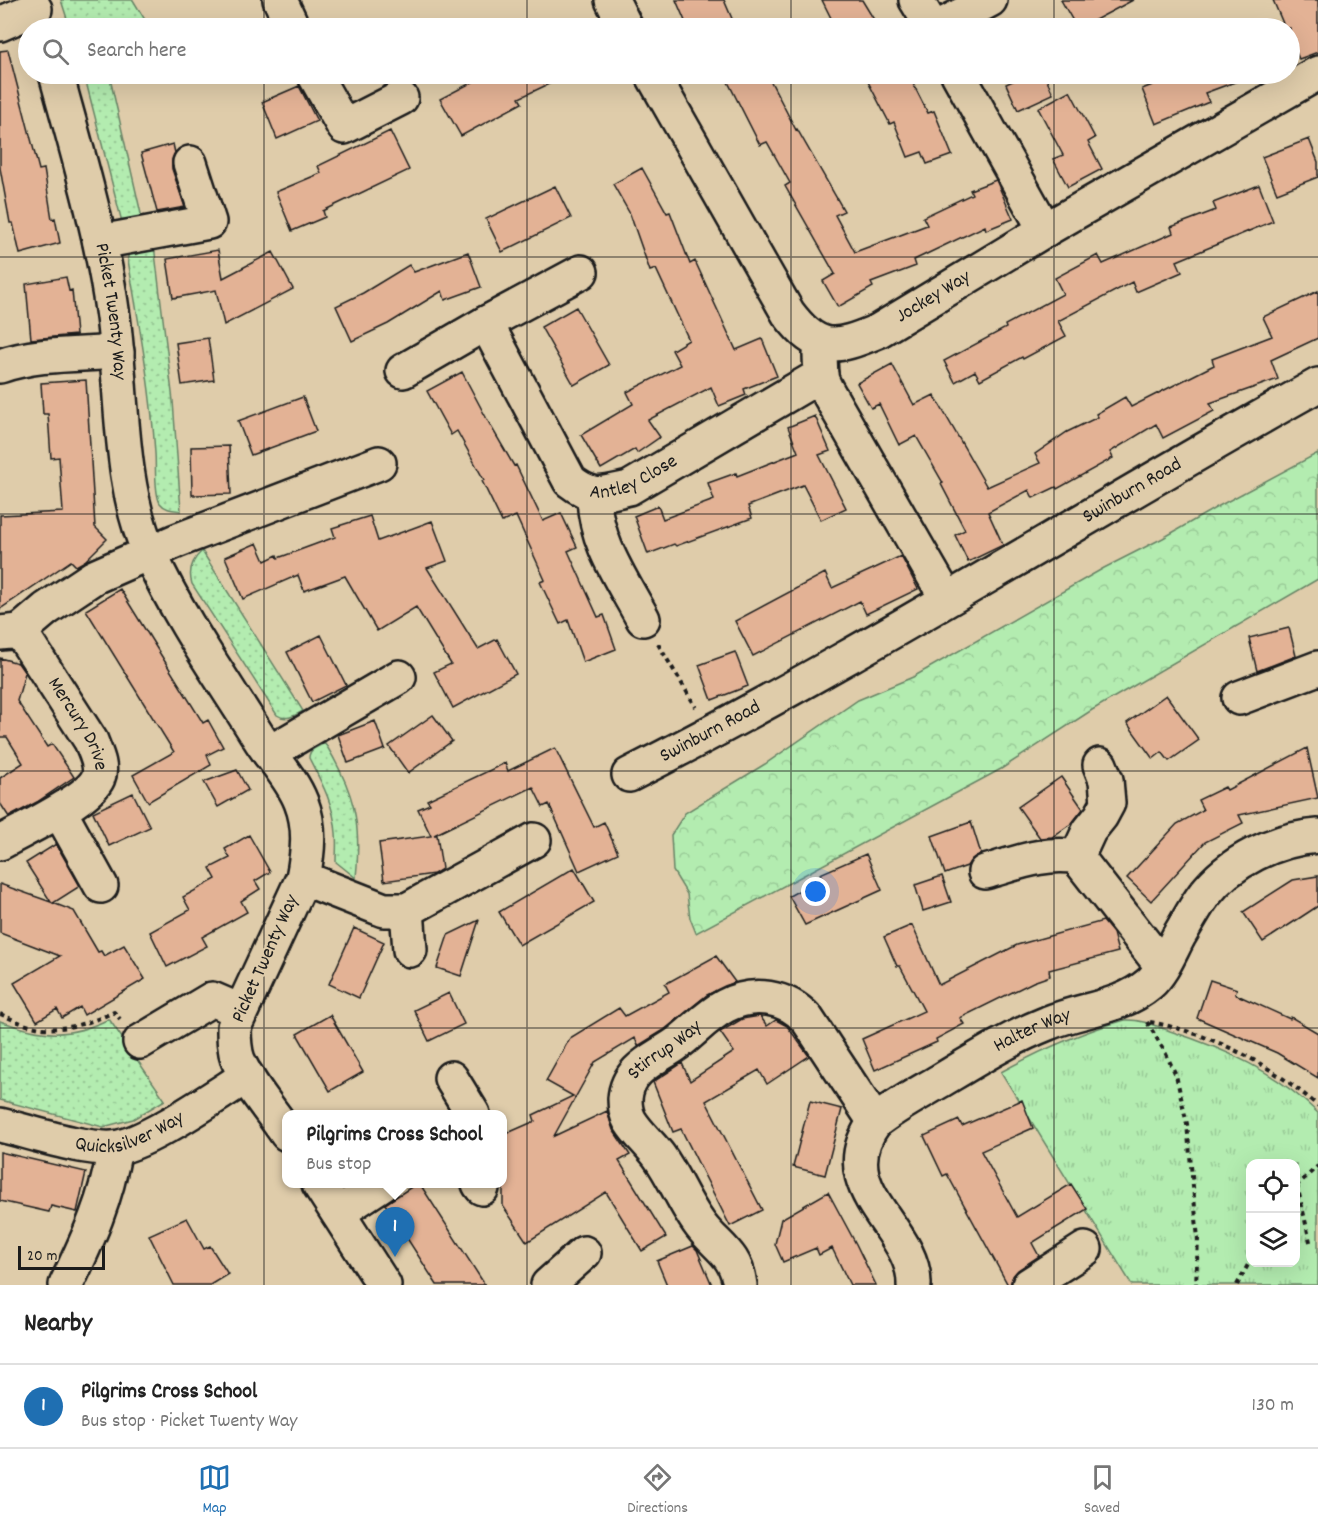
<!DOCTYPE html>
<html lang="en">
<head>
<meta charset="utf-8">
<style>
  :root { --surface:#fff; --page:#f2f2f2; --text:#222; --muted:#767676; --line:#e0e0e0; --accent:#1f6fb2 }
  body { margin:0; font-family:Dekko,sans-serif; background:var(--page); color:var(--text) }
  .controls { position:absolute; right:18px; bottom:18px; display:grid; overflow:hidden; border-radius:12px; box-shadow:0 6px 24px #0002 }
  .controls button { width:54px; height:54px; display:grid; place-items:center; padding:0; border:0; border-bottom:2px solid var(--line); background:var(--surface); color:var(--text); font:30px sans-serif }
  .scale { position:absolute; left:18px; bottom:15px; width:87px; box-sizing:border-box; padding-left:6px; border:3px solid #1c1c1c; border-top:0; font-size:16px; line-height:21px; white-space:nowrap; color:#1c1c1c; -webkit-text-stroke:4px #dfccaa; paint-order:stroke }
  .you { position:absolute; left:816px; top:892px; width:21px; height:21px; margin:-15px; border:4px solid #fff; border-radius:50%; background:#1a73e8; box-shadow:0 0 0 9px #1a73e833 }
  .badge { display:grid; place-items:center; width:39px; height:39px; border-radius:50%; background:var(--accent); color:#fff; font-size:20px; font-weight:700 }
  .pin { position:absolute; translate:-50% -50px; filter:drop-shadow(0 2px 3px #0008) }
  .pin::after { content:''; position:absolute; top:32px; width:21px; height:18px; background:inherit; clip-path:polygon(0 0,100% 0,50% 100%) }
  .popup { position:absolute; left:282px; top:1110px; width:225px; height:78px; box-sizing:border-box; display:grid; place-content:center; border-radius:12px; background:var(--surface); filter:drop-shadow(0 2px 4px #0005); font-size:20px; white-space:nowrap; color:var(--muted) }
  .popup b { font-size:22px; color:var(--text) }
  .popup::after { content:''; position:absolute; left:50%; top:100%; margin-left:-12px; border:12px solid transparent; border-top-color:var(--surface) }
  .list { margin:0; padding:0; list-style:none }
  h2 { display:flex; justify-content:space-between; align-items:center; height:78px; margin:0; padding:0 24px; font-size:26px }
  h2 small { font-size:20px; font-weight:400; color:var(--muted) }
  .list li { display:grid; grid-template-columns:39px 1fr auto; gap:18px; align-items:center; box-sizing:border-box; height:84px; padding:0 24px; border-top:2px solid var(--line) }
  .list b { display:block; font-size:22px; white-space:nowrap }
  .list p { margin:0; font-size:20px; white-space:nowrap; color:var(--muted) }
  .list em { font-size:20px; font-style:normal; color:var(--muted) }
  .icon { flex:none; width:33px; height:33px; fill:none; stroke:currentColor; stroke-width:2; stroke-linecap:round; stroke-linejoin:round }
  .map { position:relative; flex:none; width:1318px; height:1285px; overflow:hidden }
  .search { position:absolute; background:var(--surface); box-shadow:0 6px 24px #0002; left:18px; right:18px; top:18px; height:66px; display:flex; align-items:center; gap:15px; box-sizing:border-box; padding:0 21px; border-radius:33px; color:var(--muted); font-size:22px }
  .sheet { height:162px; background:var(--surface) }
  nav { display:flex; justify-content:space-around; align-items:center; box-sizing:border-box; height:84px; border-top:2px solid var(--line); background:var(--surface); font-size:16px; color:var(--muted) }
  nav a { display:grid; justify-items:center; gap:3px }
  nav .on { color:var(--accent) }
  .map>svg:first-child { display:block }
</style>
</head>
<body>
<div class="map">
<svg width="1318" height="1285" viewBox="0 0 1318 1285">
  <defs>
    <pattern id="grass-dots" width="8" height="8" patternUnits="userSpaceOnUse" patternTransform="scale(1.5)"><rect width="8" height="8" fill="#b3ecb0"/><path d="M2 2h.1M6 6h.1" fill="none" stroke="#99ca97" stroke-width="1.8" stroke-linecap="round"/></pattern>
    <pattern id="forest-crowns" width="20" height="18" patternUnits="userSpaceOnUse" patternTransform="scale(1.5)"><rect width="20" height="18" fill="#b3ecb0"/><path d="M2 6a3 3 0 1 1 6 0M12 15a3 3 0 1 1 6 0" fill="none" stroke="#99ca97"/></pattern>
    <pattern id="park-tufts" width="24" height="20" patternUnits="userSpaceOnUse" patternTransform="scale(1.5)"><rect width="24" height="20" fill="#b3ecb0"/><path d="M3 7l-1-3M5 7V3M7 7l1-3M15 17l-1-3M17 17v-4M19 17l1-3" fill="none" stroke="#99ca97"/></pattern>
  </defs>
  <rect width="100%" height="100%" fill="#dfccaa"/>
  <filter id="ink" filterUnits="userSpaceOnUse"><feTurbulence type="fractalNoise" baseFrequency=".0167" numOctaves="2"/><feDisplacementMap in="SourceGraphic" scale="12" xChannelSelector="R" yChannelSelector="G"/><feConvolveMatrix kernelMatrix="1 2 1 2 8 2 1 2 1" color-interpolation-filters="sRGB"/></filter>
  <g filter="url(#ink)">
    <path fill="url(#grass-dots)" stroke="#688466" stroke-width="1.5" d="M61,0H133L150,28H70Z
      M84,74H109L144,227L124,230Z
      M154,245L173,401L181,511C174,510 165,510 160,503C154,494 156,464 155,453C151,388 139,324 128,260V251Z
      M202,551L303,711C294,716 286,721 277,715L192,584C188,571 192,560 202,551Z
      M325,743C354,791 362,822 356,878L336,862C336,852 337,843 336,833C334,805 322,783 309,758C309,749 317,747 325,743Z
      M109,1019L165,1100L133,1119L103,1127L0,1100V1021C42,1036 68,1039 109,1019Z"/>
    <path fill="url(#forest-crowns)" stroke="#688466" stroke-width="1.5" d="M1318,453V579L1092,710L1001,769L696,933L690,918L687,894L673,871L671,835L685,813L765,764L858,700L913,677L1104,568L1163,538L1217,507Z"/>
    <path fill="url(#park-tufts)" stroke="#688466" stroke-width="1.5" fill-rule="evenodd" d="M1125,1020C1140,1019 1156,1026 1170,1031C1226,1049 1276,1072 1318,1113V1285H1132L1001,1072C1041,1050 1081,1032 1125,1020ZM1250,1164H1296V1262H1250Z"/>
    <path fill="#e3b295" stroke="#1c1c1c" stroke-width="1.5" d="M676,0H724L736,28H688Z
      M822,0H862L879,28H836Z
      M1061,0H1133L1080,28H1077Z
      M1273,0H1318V52L1299,59L1290,38V28H1285Z
      M8,50L39,170L44,169L52,219L55,218L60,243L20,254L13,223H10L0,168V51Z
      M488,74H570L519,98L522,103L461,136L440,99Z
      M724,74H767L796,130L797,129L844,211L835,215L855,252L927,225L923,217L972,194L970,190L996,180L1013,219L986,230L985,226L914,260L916,266L871,283L873,287L838,307L823,281L835,274L785,186L790,183L767,142L760,145Z
      M864,74H908L928,113L934,111L952,155L927,164L922,152L908,157L894,122L890,124Z
      M1028,74H1044L1053,94L1018,110L1006,84Z
      M1181,74H1250L1251,76L1205,93L1209,102L1156,124L1142,89Z
      M299,86L317,121L277,139L262,102Z
      M1070,91L1095,138L1088,142L1102,169L1068,187L1053,159L1063,155L1038,108Z
      M390,131L409,170L323,211L325,217L292,231L276,192L321,173L318,166Z
      M1309,139L1318,162V177L1277,193L1262,157Z
      M173,144L175,153L172,160V169L185,207L157,212L141,153Z
      M642,168L667,213L670,212L690,264L695,261L736,350L762,339L777,376L744,389L746,395L719,406L711,387L648,420L660,437L637,453L635,449L601,469L581,435L633,404L627,392L680,365L672,350L689,340L656,269L650,271L630,214L613,184Z
      M1259,185L1273,221L1177,261L1182,272L1136,292L1132,282L1058,321L1066,336L1023,359L1022,357L980,380L975,371L955,382L944,361L1006,328L1005,325L1063,294L1055,278L1098,255L1103,264L1173,233L1171,227L1216,210L1213,203Z
      M555,186L571,218L502,252L486,219Z
      M218,250L223,278L273,252L293,289L224,325L216,290L173,298L167,259Z
      M468,252L481,287L445,300L442,291L388,324L352,341L336,306L363,293L409,265L414,272Z
      M66,277L69,291L72,290L76,335L31,339L26,284Z
      M1318,291V338L1271,360L1278,379L1210,403L1214,411L1163,438L1156,424L1110,452L1113,458L1057,489L1056,487L1033,498L1029,490L988,512L1003,545L968,562L955,535L965,530L941,484L943,483L916,436L899,445L879,404L871,408L857,383L892,364L914,405L934,395L987,487L1040,463L1035,454L1067,432L1098,417L1096,414L1125,397L1131,407L1214,365L1212,359L1272,336L1263,317Z
      M576,307L609,365L574,385L541,327Z
      M208,338L214,380L182,385L176,343Z
      M462,372L489,423L514,466L516,465L543,521L561,513L577,547L568,551L598,617L604,615L616,649L583,662L568,620L560,624L540,582L545,580L516,516L502,522L482,481L484,480L457,431L451,435L427,391Z
      M86,380L95,527L107,539L85,561L76,566L71,561L0,609V515L63,512L59,457L51,458L48,414H43L41,383Z
      M303,397L316,431L251,455L238,421Z
      M815,416L830,451L819,455L846,508L821,520L803,485L748,506L752,518L676,546L674,544L648,554L634,516L658,506L663,519L714,500L708,483L736,473L737,476L798,452L788,427Z
      M229,446L231,494L192,495L191,447Z
      M370,516L378,541L432,521L447,561L427,568L478,649L497,639L516,674L453,708L434,672L451,664L416,607L377,631L345,576L304,591L298,575L243,599L225,557L257,543L265,561L277,555L278,558L335,537L332,528Z
      M901,556L918,589L866,614L860,601L753,656L735,621L825,573L832,588Z
      M120,589L203,723L208,720L223,747L207,755L211,765L148,802L133,775L174,752L86,610Z
      M1289,628L1296,656L1257,671L1249,638Z
      M321,635L346,685L312,702L287,652Z
      M735,652L748,686L712,700L699,665Z
      M0,658L18,663L25,673L17,701L47,747L52,744L74,777L37,802L9,817L0,803V778L23,763L7,737H0Z
      M1166,695L1199,740L1169,761L1162,752L1153,759L1127,723Z
      M433,715L452,741L408,773L389,746Z
      M375,721L385,749L348,763L338,735Z
      M555,748L594,827L604,822L618,853L579,871L549,804L543,807L533,787L434,835H437L442,869L434,874L384,881L379,843L431,836L418,809L430,804L427,800L505,763L508,771Z
      M1307,748L1318,798L1239,815L1243,823L1205,842L1151,901L1127,878L1177,824L1203,810L1198,800L1225,787L1227,790Z
      M237,770L248,790L218,807L204,782Z
      M1061,777L1083,809L1072,823L1052,837L1040,838L1018,807Z
      M133,793L150,827L109,846L93,812Z
      M971,822L981,854L972,859L967,866L945,874L932,836Z
      M249,835L270,872L255,881L260,889L241,901L247,912L202,937L207,946L167,967L150,932L190,910L183,897L216,879L210,868L230,858L225,849Z
      M56,844L80,886L53,903L74,911L98,952L101,951L104,956L124,945L145,979L84,1015L80,1007L62,1018L57,1009L37,1021L14,983L60,956L0,933V884L51,902L26,863Z
      M866,854L882,890L805,925L789,896L822,878L820,874Z
      M574,868L594,902L519,945L499,912Z
      M942,876L951,902L923,911L915,885Z
      M1318,876V906L1263,942L1243,912L1293,880Z
      M479,920L461,976L437,968L448,935Z
      M1103,921L1113,933L1118,952L1049,970L1050,976L1033,982L960,1018L964,1024L936,1039L937,1042L875,1070L862,1039L924,1011L900,966H897L884,937L912,925L939,985L1017,945Z
      M354,928L384,942L359,998L329,984Z
      M716,956L735,982L707,995L664,1030L638,1046L635,1038L595,1062L554,1136L607,1111L613,1130L630,1155L619,1161L666,1237L642,1251L606,1192L527,1242L503,1206V1135L535,1121L533,1115L573,1096L546,1081L570,1038L619,1008L625,1016L669,992L665,984Z
      M1210,980L1237,989L1235,994L1290,1019L1291,1017L1318,1033V1078L1277,1053L1197,1018Z
      M449,993L464,1024L429,1041L414,1010Z
      M330,1015L363,1072L330,1091L297,1034Z
      M760,1016L767,1026L776,1020L787,1026L809,1056L767,1084L759,1070L706,1101L762,1210L730,1226L681,1129L673,1132L653,1082L682,1063L690,1081L734,1052L720,1032L742,1019Z
      M1022,1100L1033,1128L981,1151L1017,1217L1071,1184L1087,1209L1032,1243L1039,1256L1018,1270L1013,1276L1010,1285H1008L947,1174L943,1176L924,1136L959,1120L962,1126Z
      M810,1101L842,1109L825,1175L793,1167Z
      M0,1152L86,1172L77,1212L51,1206L49,1212L0,1201Z
      M416,1184H420L485,1285H437L385,1204Z
      M828,1192L856,1244L876,1285H850L832,1248L819,1255L816,1248L783,1262L775,1244L781,1219Z
      M187,1218L204,1249L210,1246L228,1274L210,1285H174L149,1235Z
      M693,1246L697,1250L712,1285H667L657,1261Z"/>
    <g fill="none" stroke-linecap="round" stroke-linejoin="round">
      <defs>
        <g id="minor">
          <path d="M280,0L293,28"/>
          <path d="M612,0L626,28"/>
          <path d="M916,0L933,28"/>
          <path d="M0,24L35,9"/>
          <path d="M937,28L990,0"/>
          <path id="s1" d="M56,74C78,154 102,234 113,317C123,392 118,484 150,554C180,620 223,680 261,741C274,761 292,779 301,802C311,827 308,852 303,878L234,1027C234,1038 234,1049 238,1060C249,1086 271,1110 287,1134"/>
          <path d="M314,74L344,127L401,98"/>
          <path id="s2" d="M652,74L788,313C818,353 835,349 878,331L1045,230L1318,73"/>
          <path d="M958,74L1045,230"/>
          <path d="M100,242L209,222L190,163"/>
          <path id="s3" d="M486,323L570,481C593,499 602,494 629,488L821,375"/>
          <path d="M820,355L821,379L826,389L947,599"/>
          <path d="M0,366C36,353 79,355 117,352"/>
          <path d="M403,371L486,323L581,272"/>
          <path d="M594,495C594,541 622,580 643,619"/>
          <path d="M20,631L46,609L94,577L176,541L379,463"/>
          <path id="s4" d="M0,633L20,631L91,741C95,752 103,766 98,778C89,800 22,830 0,843"/>
          <path d="M1239,698L1318,668"/>
          <path d="M269,753L399,677"/>
          <path id="s5" d="M629,775C864,656 1088,513 1318,385"/>
          <path d="M60,812L101,886"/>
          <path d="M1077,857L1089,831L1101,816L1108,803L1106,780L1100,765"/>
          <path d="M985,872C1014,864 1046,851 1077,857L1162,966"/>
          <path d="M303,878L384,910H407L534,840"/>
          <path d="M407,910L410,950"/>
          <path d="M140,1042L212,999L240,1011"/>
          <path d="M451,1078L473,1114"/>
          <path id="s6" d="M0,1125C31,1132 83,1150 113,1148C144,1146 218,1094 247,1076"/>
          <path d="M319,1184L384,1285"/>
          <path d="M479,1184L482,1188"/>
          <path d="M338,1213L382,1184"/>
          <path d="M66,1285C89,1237 106,1201 115,1148"/>
          <path d="M548,1285L584,1253"/>
          <path id="s7" d="M740,1285C736,1254 718,1248 701,1226C684,1204 675,1178 659,1156C650,1144 638,1134 630,1121C626,1114 625,1107 625,1099C627,1069 653,1060 675,1045C692,1033 706,1016 725,1006C753,991 786,996 807,1019L875,1122"/>
          <path id="s8" d="M914,1285C916,1228 826,1188 875,1122C895,1106 918,1094 940,1081C975,1060 1010,1038 1048,1023C1081,1009 1121,1008 1149,984C1163,972 1171,950 1180,934C1188,921 1195,907 1204,895C1230,861 1276,839 1318,836"/>
          <path d="M1029,1285L1085,1249"/>
        </g>
      </defs>
      <use href="#minor" stroke="#1c1c1c" stroke-width="38"/>
      <path stroke="#1c1c1c" stroke-width="4" stroke-dasharray="4.5 4.5" stroke-linecap="butt" d="M658,644L696,707
        M0,1014C12,1019 23,1025 36,1027C61,1032 91,1023 114,1012L120,1019
        M1147,1022L1165,1052L1176,1075L1187,1124L1198,1239L1196,1285
        M1150,1022C1211,1033 1271,1064 1318,1106
        M1297,1185L1311,1246
        M1296,1186L1318,1166
        M1237,1285L1250,1261"/>
      <use href="#minor" stroke="#dfccaa" stroke-width="33"/>
    </g>
  </g>
  <path fill="none" stroke="#1c1c1c" stroke-width="1.5" stroke-opacity="0.55" d="M264,0V28M527,0V28M791,0V28M1054,0V28M264,74V1285M527,74V1285M791,74V1285M1054,74V1285M0,257H1318M0,514H1318M0,771H1318M0,1028H1318"/>
  <g text-anchor="middle" dominant-baseline="central" stroke-width="4.5" stroke-linejoin="round" paint-order="stroke">
    <g font-size="20" fill="#1c1c1c" stroke="#dfccaa">
      <text stroke="none"><textPath href="#s2" startOffset="444">Jockey Way</textPath></text>
      <text stroke="none"><textPath href="#s1" startOffset="244">Picket Twenty Way</textPath></text>
      <text stroke="none"><textPath href="#s3" startOffset="249">Antley Close</textPath></text>
      <text stroke="none"><textPath href="#s5" startOffset="578">Swinburn Road</textPath></text>
      <text stroke="none"><textPath href="#s4" startOffset="130">Mercury Drive</textPath></text>
      <text stroke="none"><textPath href="#s5" startOffset="92">Swinburn Road</textPath></text>
      <text transform="translate(266 959) rotate(-66)">Picket Twenty Way</text>
      <text stroke="none"><textPath href="#s8" startOffset="362">Halter Way</textPath></text>
      <text stroke="none"><textPath href="#s7" startOffset="288">Stirrup Way</textPath></text>
      <text stroke="none"><textPath href="#s6" startOffset="135">Quicksilver Way</textPath></text>
    </g>
  </g>
</svg>
<div class="controls">
<button><svg class="icon" aria-label="locate" viewBox="0 0 24 24"><circle cx="12" cy="12" r="6"/><path d="M12 2v4M12 18v4M2 12h4M18 12h4"/></svg></button>
<button><svg class="icon" aria-label="layers" viewBox="0 0 24 24"><path d="M12 4l9 5-9 5-9-5zM3 14l9 5 9-5"/></svg></button>
</div>
<div class="scale">20 m</div>
<div class="you"></div>
<div class="pin badge" style="left:395px;top:1257px">1</div>
<div class="popup"><b>Pilgrims Cross School</b>Bus stop</div>
<div class="search"><svg class="icon" aria-label="search" viewBox="0 0 24 24"><circle cx="10" cy="10" r="6"/><path d="M15 15l6 6"/></svg>Search here</div>
</div>
<section class="sheet">
<h2>Nearby<small></small></h2>
<ul class="list">
<li><span class="badge">1</span><div><b>Pilgrims Cross School</b><p>Bus stop · Picket Twenty Way</p></div><em>130 m</em></li>
</ul>
</section>
<nav>
<a class="on"><svg class="icon" aria-label="map" viewBox="0 0 24 24"><path d="M3 6l6-2 6 2 6-2v14l-6 2-6-2-6 2zM9 4v14M15 6v14"/></svg>Map</a>
<a><svg class="icon" aria-label="directions" viewBox="0 0 24 24"><path d="M12 3l9 9-9 9-9-9zM9 14v-3h6M13 9l2 2-2 2"/></svg>Directions</a>
<a><svg class="icon" aria-label="saved" viewBox="0 0 24 24"><path d="M7 4h10v16l-5-4-5 4z"/></svg>Saved</a>
</nav>
</body>
</html>
